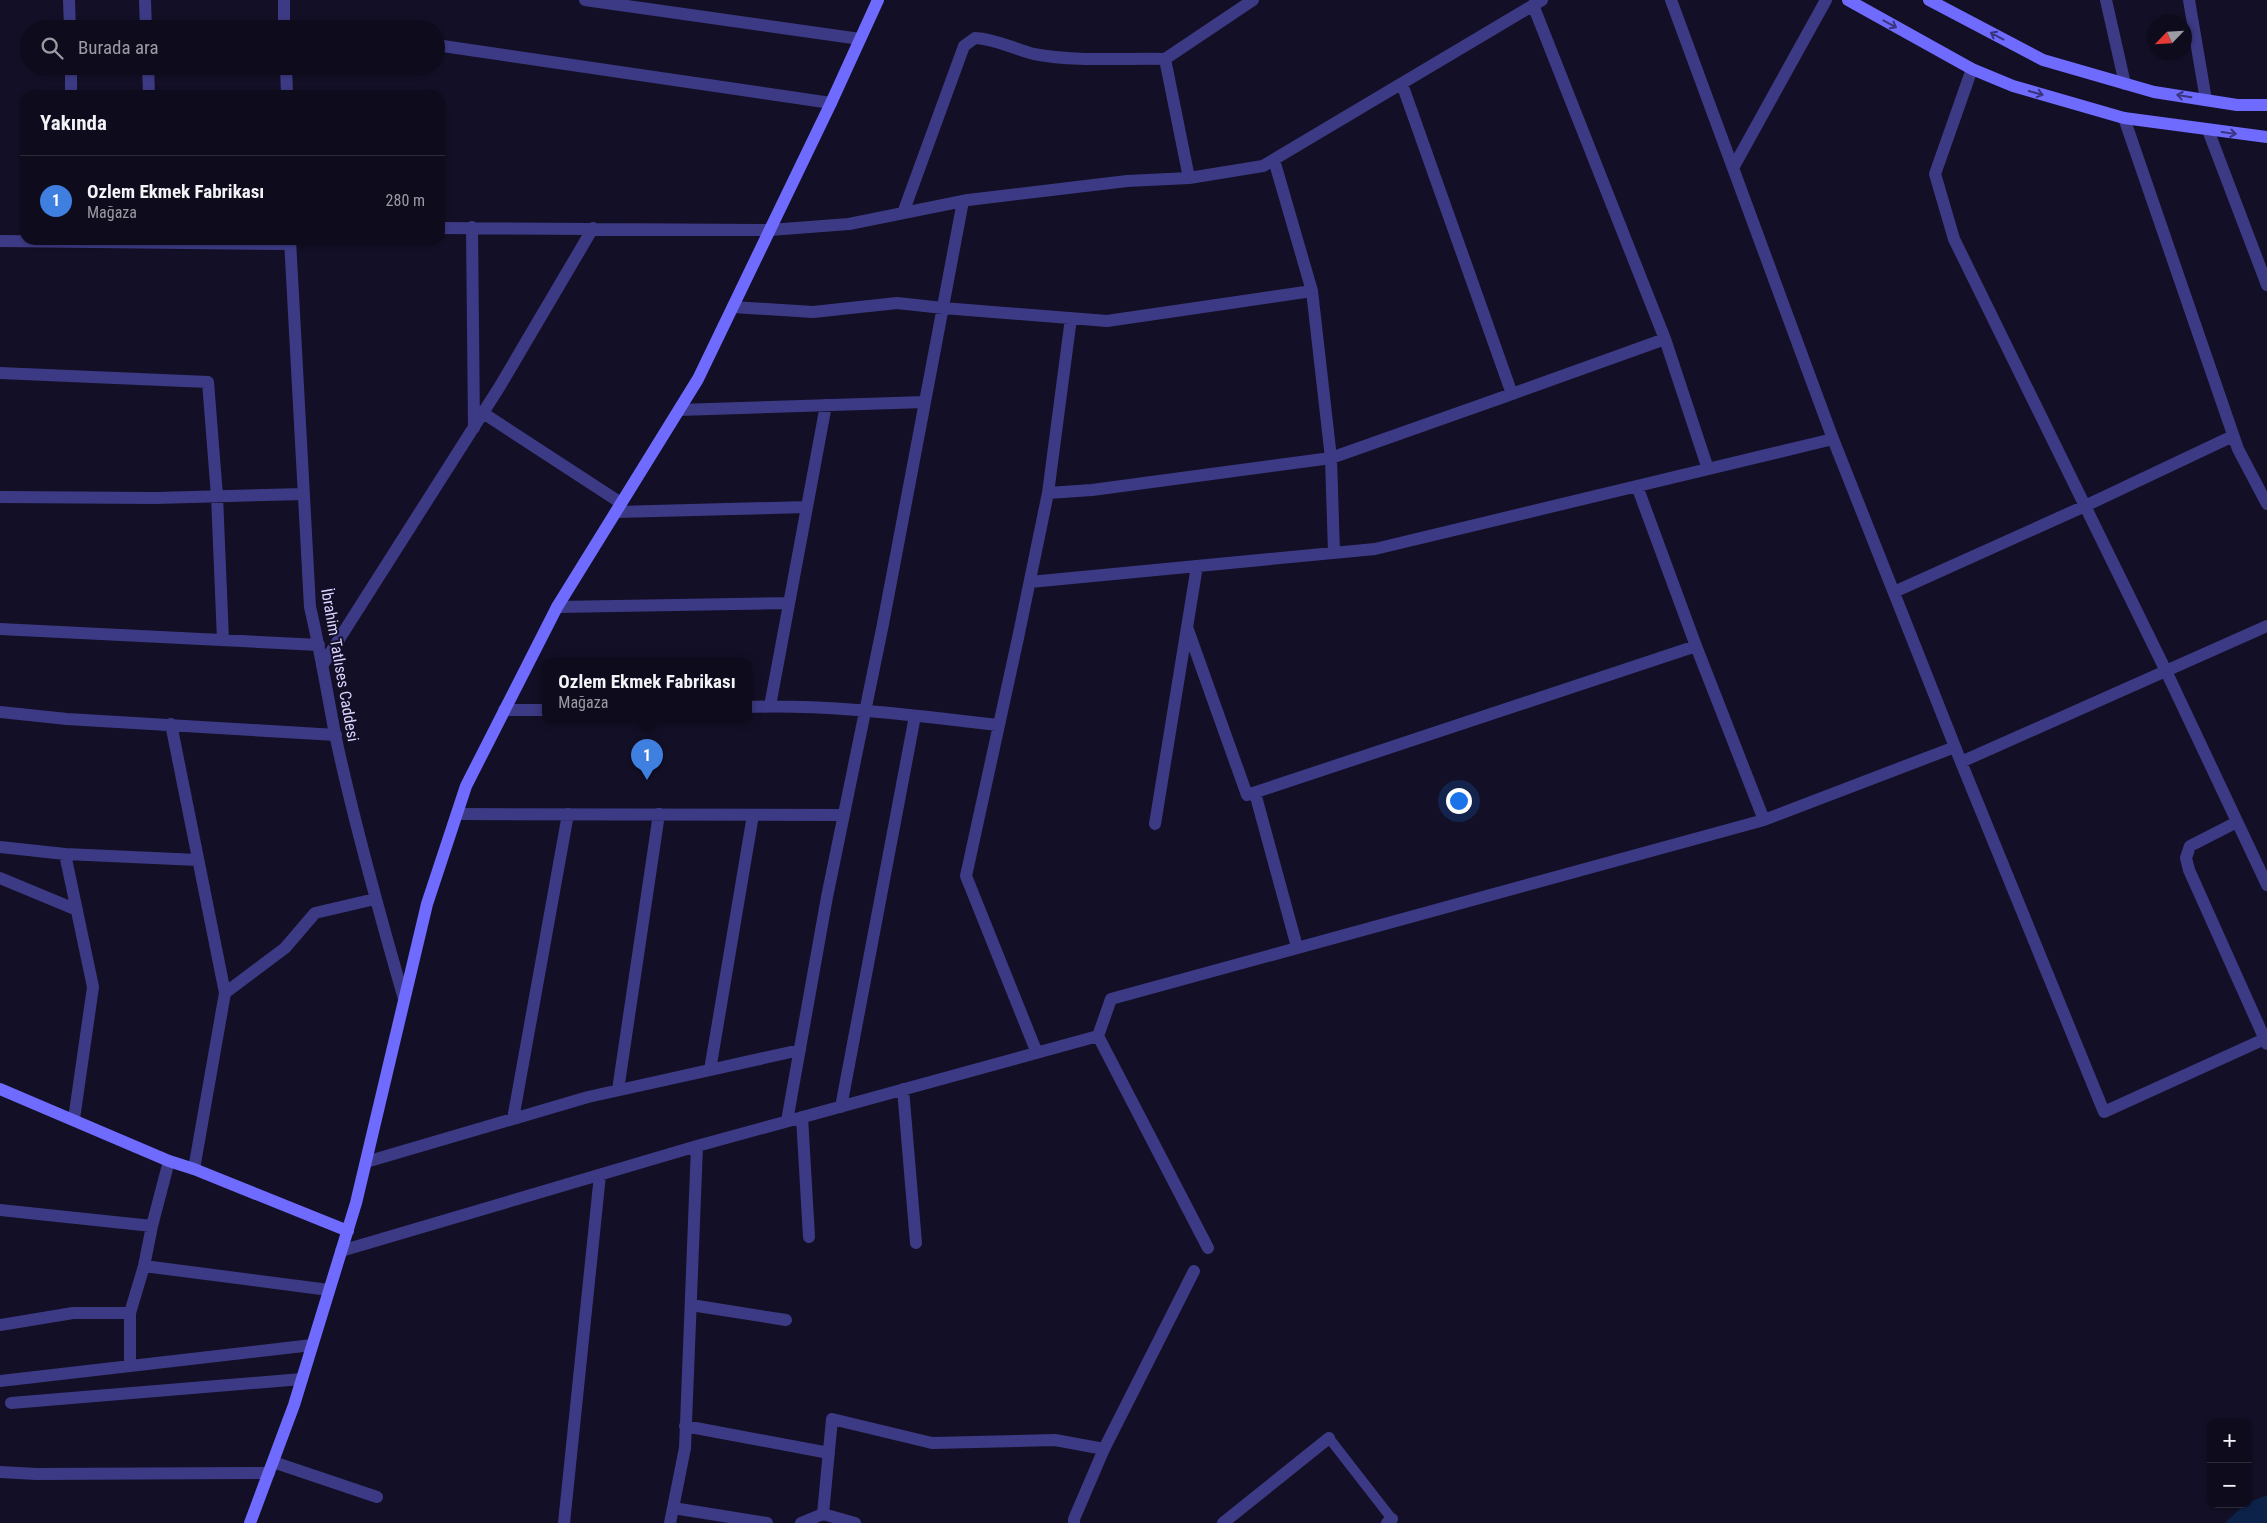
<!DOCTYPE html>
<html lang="tr">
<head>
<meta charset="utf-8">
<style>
  :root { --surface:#0e0b1c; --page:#1c1929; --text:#f1f3f6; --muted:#9b9ba3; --line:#2e2b3b; --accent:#2563eb }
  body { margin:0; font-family:"Roboto Condensed",sans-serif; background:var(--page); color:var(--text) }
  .controls { position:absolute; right:15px; bottom:15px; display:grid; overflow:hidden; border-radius:10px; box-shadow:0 1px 4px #0004 }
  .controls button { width:45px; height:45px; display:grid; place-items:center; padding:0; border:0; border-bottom:1px solid var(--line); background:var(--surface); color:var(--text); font:25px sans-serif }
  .compass { position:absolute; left:2147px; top:15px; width:45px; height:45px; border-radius:50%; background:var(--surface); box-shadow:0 1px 4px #0004; rotate:245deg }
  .you { position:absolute; left:1458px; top:800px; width:18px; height:18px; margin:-12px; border:4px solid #fff; border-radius:50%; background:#1a73e8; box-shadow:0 0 0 8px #1a73e833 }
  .badge { display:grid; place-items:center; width:32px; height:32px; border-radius:50%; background:var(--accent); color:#fff; font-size:16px; font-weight:700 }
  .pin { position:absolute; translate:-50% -41px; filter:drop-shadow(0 1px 2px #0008) }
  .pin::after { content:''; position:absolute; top:26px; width:18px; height:15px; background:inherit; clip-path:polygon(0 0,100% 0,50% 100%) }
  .popup { position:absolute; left:542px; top:658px; width:210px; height:65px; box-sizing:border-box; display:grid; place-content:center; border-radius:10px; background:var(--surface); filter:drop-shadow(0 1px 4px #0005); font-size:16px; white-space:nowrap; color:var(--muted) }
  .popup b { font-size:19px; color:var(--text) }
  .popup::after { content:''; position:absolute; left:50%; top:100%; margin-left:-10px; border:10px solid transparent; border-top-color:var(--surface) }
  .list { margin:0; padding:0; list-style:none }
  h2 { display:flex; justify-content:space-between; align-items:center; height:65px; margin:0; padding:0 20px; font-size:21px }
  h2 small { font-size:16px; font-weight:400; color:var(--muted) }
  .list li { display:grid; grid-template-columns:32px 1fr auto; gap:15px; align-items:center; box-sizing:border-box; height:90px; padding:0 20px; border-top:1px solid var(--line) }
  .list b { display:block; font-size:19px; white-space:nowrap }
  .list p { margin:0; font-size:16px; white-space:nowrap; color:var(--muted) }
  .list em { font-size:16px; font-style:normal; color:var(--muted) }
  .icon { flex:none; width:28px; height:28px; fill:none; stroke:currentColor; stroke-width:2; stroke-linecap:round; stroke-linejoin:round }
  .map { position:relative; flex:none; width:2267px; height:1523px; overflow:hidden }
  .search { position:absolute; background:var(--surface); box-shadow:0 1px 4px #0004; left:20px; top:20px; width:425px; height:55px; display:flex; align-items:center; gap:12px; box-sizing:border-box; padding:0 18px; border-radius:28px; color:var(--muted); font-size:19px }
  .panel { position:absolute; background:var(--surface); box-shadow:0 1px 4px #0004; left:20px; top:90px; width:425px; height:155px; border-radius:15px }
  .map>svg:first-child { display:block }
</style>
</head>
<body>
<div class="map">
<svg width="2267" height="1523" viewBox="0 0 2267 1523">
  <rect width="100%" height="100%" fill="#130f26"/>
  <path fill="#0c2248" d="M2267,1495V1523H2225L2245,1504Z"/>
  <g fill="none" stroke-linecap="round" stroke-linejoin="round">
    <path stroke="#3d3a85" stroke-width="10" d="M1329,1438L1392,1519"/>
    <path stroke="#3d3a85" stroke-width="12" d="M69,0L70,29
      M145,0L146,29
      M585,0L860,39
      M1671,0L1833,439L1961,762L2104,1112L2267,1038
      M2106,0L2125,84
      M2189,0L2206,100
      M1533,5L1665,339L1708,469
      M284,29V0
      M436,45L831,103
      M71,66V95
      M148,66L149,95
      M286,66L287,95
      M1972,69L1935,174L1954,239L2166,671L2267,885
      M2124,118L2238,449L2267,504
      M2208,130L2267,285
      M1274,160L1312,291L1331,458L1334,553
      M1733,168L1826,0
      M1189,178L1165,59L1253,0
      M903,213L964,46L975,38C996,39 1014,49 1034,54C1076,62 1123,58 1165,59
      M472,227L474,428
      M440,228L770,230L849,224L968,200L1127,181L1189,178L1263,166L1542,0
      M290,240L310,607C320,649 327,692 335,734C354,823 379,912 404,999
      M0,241L289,244
      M733,307L813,312L897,303L943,308L1107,321L1312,291
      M0,373L208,382L217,496L223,640
      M1512,394L1665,339
      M679,410L925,402
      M483,413L621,503
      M1637,486L1696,646
      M1048,493L1092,490L1331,458L1512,394L1402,84
      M0,497L155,498L304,494
      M616,512L807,507
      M1030,582L1375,549L1833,439
      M1894,592L2085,506L2233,436
      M557,607L789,603
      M1187,627L1247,795L1696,646L1764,820L1955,747
      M0,629L319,645
      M322,666L500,386L593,228
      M770,706L826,405
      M748,707C832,704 916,716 999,725
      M504,710H546
      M0,712L67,719L336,735
      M171,724L225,993L194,1169
      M1961,762L2267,626
      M1255,793L1297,947
      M457,814L844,815
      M2237,822L2190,846L2186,858L2189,870L2267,1044
      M1155,824L1197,566
      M0,847L65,854L198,860
      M65,854L93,987L74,1119
      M0,878L77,910
      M225,993L285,948L315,913L375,899
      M1098,1036L1111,999L1764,820
      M1037,1053L966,876L1018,638L1048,493L1071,318
      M710,1070L753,815
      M903,1089L916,1243
      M618,1090L659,814
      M841,1107L915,716
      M802,1117L809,1237
      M513,1119L568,814
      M787,1121L827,897L883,624L963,201
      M366,1162L588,1097L800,1050
      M0,1210L152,1226L144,1266L329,1290
      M152,1226L169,1161
      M341,1251L697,1146L1098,1036L1208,1248
      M691,1305L786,1320
      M130,1313L144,1266
      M0,1325L73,1313H130V1366
      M0,1381L312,1345
      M11,1403L302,1379
      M685,1426L829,1453
      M273,1462L377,1497
      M0,1472L36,1474L269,1473
      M673,1508L767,1523
      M823,1514L832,1419L932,1443L1055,1440L1104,1449
      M564,1523L600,1175
      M670,1523L685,1448L697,1146
      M801,1523L823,1514L855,1523
      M1074,1523V1519L1104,1449L1194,1271
      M1223,1523L1329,1438
      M1387,1523L1392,1519"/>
    <path stroke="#6f6bff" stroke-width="12" d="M1848,0L1972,69L2013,86L2124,118L2267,137
      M1929,0L2043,60L2154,92L2237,105H2267
      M0,1089L169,1161L194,1169L348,1231
      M250,1523L294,1405L356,1203L427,904L466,786L557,607L698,379L831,103L878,0"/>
  </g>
  <defs><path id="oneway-shaft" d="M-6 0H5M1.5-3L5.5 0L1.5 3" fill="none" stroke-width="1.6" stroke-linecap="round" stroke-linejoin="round" transform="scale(1.25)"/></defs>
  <g stroke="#38347d">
    <use href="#oneway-shaft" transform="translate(1890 24) rotate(29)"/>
    <use href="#oneway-shaft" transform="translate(1997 36) rotate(-152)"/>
    <use href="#oneway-shaft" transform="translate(2036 93) rotate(16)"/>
    <use href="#oneway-shaft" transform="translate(2184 96) rotate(-171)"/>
    <use href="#oneway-shaft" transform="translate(2229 133) rotate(8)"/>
  </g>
  <g text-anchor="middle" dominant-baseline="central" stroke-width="4" stroke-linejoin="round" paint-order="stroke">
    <g font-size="16" fill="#d9d4ff" stroke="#130f26">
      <text transform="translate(340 665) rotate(80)">İbrahim Tatlıses Caddesi</text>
    </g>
  </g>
</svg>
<div class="controls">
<button>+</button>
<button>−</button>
</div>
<svg class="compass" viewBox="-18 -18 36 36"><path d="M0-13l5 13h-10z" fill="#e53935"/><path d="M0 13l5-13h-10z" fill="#9b9ba3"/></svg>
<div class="you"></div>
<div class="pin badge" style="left:647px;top:780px;background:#3f7fe0">1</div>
<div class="popup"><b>Ozlem Ekmek Fabrikası</b>Mağaza</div>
<div class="search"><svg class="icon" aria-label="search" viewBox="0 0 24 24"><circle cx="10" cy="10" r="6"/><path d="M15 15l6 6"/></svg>Burada ara</div>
<section class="panel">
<h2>Yakında<small></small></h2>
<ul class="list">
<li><span class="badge" style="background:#3f7fe0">1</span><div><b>Ozlem Ekmek Fabrikası</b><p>Mağaza</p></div><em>280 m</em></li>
</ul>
</section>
</div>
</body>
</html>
